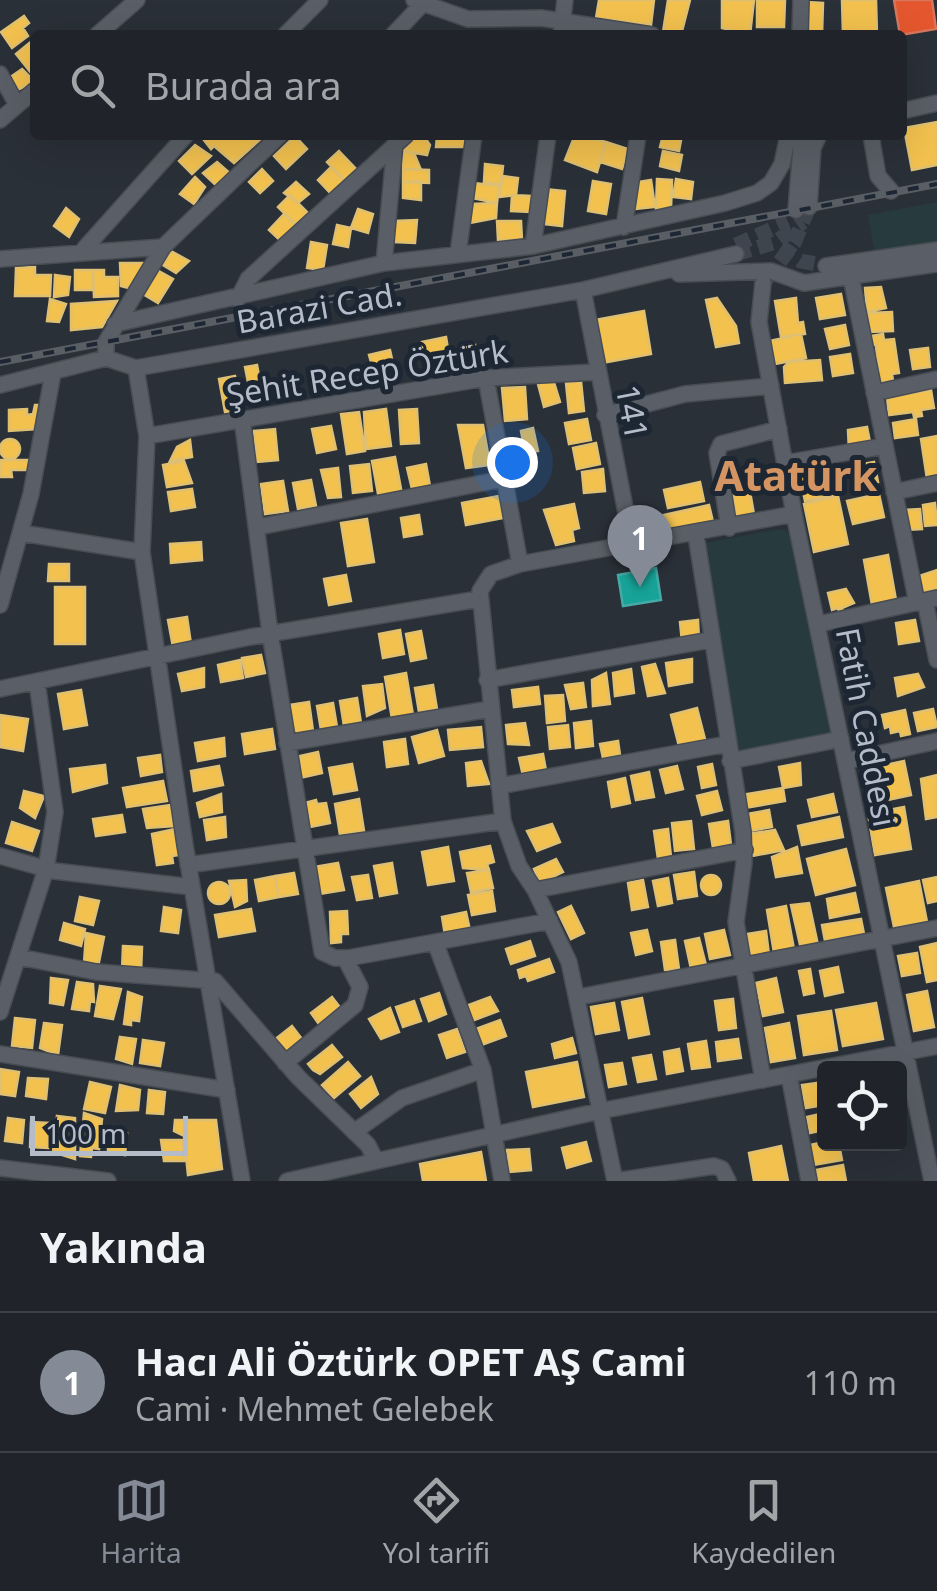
<!DOCTYPE html>
<html lang="tr">
<head>
<meta charset="utf-8">
<style>
  :root { --surface:#20242a; --page:#282c32; --text:#f1f3f6; --muted:#a2a4a8; --line:#3d4147; --accent:#848b96 }
  body { margin:0; font-family:"Noto Sans",sans-serif; background:var(--page); color:var(--text) }
  .controls { position:absolute; right:30px; bottom:30px; display:grid; overflow:hidden; border-radius:10px; box-shadow:0 10px 40px #0002 }
  .controls button { width:90px; height:90px; display:grid; place-items:center; padding:0; border:0; border-bottom:2px solid var(--line); background:var(--surface); color:var(--text); font:50px sans-serif }
  .scale { position:absolute; left:30px; bottom:25px; width:158px; box-sizing:border-box; padding-left:10px; border:5px solid #b4bcc9; border-top:0; font-size:28px; line-height:35px; white-space:nowrap; color:#b4bcc9; -webkit-text-stroke:8px #1d2633; paint-order:stroke }
  .you { position:absolute; left:512px; top:462px; width:35px; height:35px; margin:-25px; border:8px solid #fff; border-radius:50%; background:#1a73e8; box-shadow:0 0 0 15px #1a73e833 }
  .badge { display:grid; place-items:center; width:65px; height:65px; border-radius:50%; background:var(--accent); color:#fff; font-size:32px; font-weight:700 }
  .pin { position:absolute; translate:-50% -82px; filter:drop-shadow(0 2px 5px #0008) }
  .pin::after { content:''; position:absolute; top:52px; width:35px; height:30px; background:inherit; clip-path:polygon(0 0,100% 0,50% 100%) }
  .list { margin:0; padding:0; list-style:none }
  h2 { display:flex; justify-content:space-between; align-items:center; height:130px; margin:0; padding:0 40px; font-size:42px }
  h2 small { font-size:32px; font-weight:400; color:var(--muted) }
  .list li { display:grid; grid-template-columns:65px 1fr auto; gap:30px; align-items:center; box-sizing:border-box; height:140px; padding:0 40px; border-top:2px solid var(--line) }
  .list b { display:block; font-size:38px; white-space:nowrap }
  .list p { margin:0; font-size:32px; white-space:nowrap; color:var(--muted) }
  .list em { font-size:32px; font-style:normal; color:var(--muted) }
  .icon { flex:none; width:55px; height:55px; fill:none; stroke:currentColor; stroke-width:2; stroke-linecap:round; stroke-linejoin:round }
  .map { position:relative; flex:none; width:937px; height:1181px; overflow:hidden }
  .search { position:absolute; background:var(--surface); box-shadow:0 10px 40px #0002; left:30px; right:30px; top:30px; height:110px; display:flex; align-items:center; gap:25px; box-sizing:border-box; padding:0 35px; border-radius:10px; color:var(--muted); font-size:38px }
  .sheet { height:270px; background:var(--surface) }
  nav { display:flex; justify-content:space-around; align-items:center; box-sizing:border-box; height:140px; border-top:2px solid var(--line); background:var(--surface); font-size:28px; color:var(--muted) }
  nav a { display:grid; justify-items:center; gap:5px }
  nav .on { color:var(--accent) }
  .map>svg:first-child { display:block }
</style>
</head>
<body>
<div class="map">
<svg width="937" height="1181" viewBox="0 0 937 1181">
  <rect width="100%" height="100%" fill="#2a3038"/>
  <path fill="#273a3e" d="M937,202V243L875,255L868,215Z
    M780,529L787,531L792,543L832,734L738,755L705,543Z"/>
  <path fill="#f2c14e" stroke="#dfc073" stroke-width="2.5" d="M599,0H654L651,25L596,18Z
    M668,0H690L681,35L663,32Z
    M722,0H754L750,35L722,28Z
    M757,0H785L784,27H757Z
    M842,0H876L877,35H843Z
    M806,2L823,3L822,35H805Z
    M24,16L29,23L23,28L28,36L12,48L1,32Z
    M33,40L35,43V78L16,54Z
    M22,69L35,82L15,91L6,80Z
    M937,122V165L912,170L904,128Z
    M200,135H264V136L234,163L214,146L211,149Z
    M417,135H423L430,145L427,155L403,151Z
    M575,135L606,142L597,172L565,160Z
    M663,135H682L679,151L660,147Z
    M295,136L307,149L286,169L274,156Z
    M437,136L466,137V147H436Z
    M606,142L628,149L622,169L600,162Z
    M195,145L211,156L192,174L179,161Z
    M339,151L357,170L345,181L327,162Z
    M403,151L414,153L421,170L403,169Z
    M663,151L682,155L679,171L660,166Z
    M217,162L233,176L219,188L203,173Z
    M485,164L503,166L501,184L484,182Z
    M331,167L348,185L334,197L318,180Z
    M262,169L273,181L260,193L249,182Z
    M403,169L429,170V183L403,182Z
    M503,176L518,178L516,195L499,197Z
    M195,177L205,187L194,204L180,194Z
    M657,179L672,180L671,209H656Z
    M676,179L693,182L691,199L673,197Z
    M651,180L655,207L636,209L632,183Z
    M421,181V200L403,198V182Z
    M593,181L611,184L606,214L588,211Z
    M296,182L309,194L298,203L284,193Z
    M474,183L499,186L497,203L472,198Z
    M545,189L565,191L562,226L543,224Z
    M290,195L308,213L296,225L278,207Z
    M512,195L531,196L530,212L511,211Z
    M497,203L496,218L470,223L471,204Z
    M66,208L79,219L69,237L54,226Z
    M358,209L373,214L368,233L351,228Z
    M284,214L299,228L283,243L269,230Z
    M417,220L415,243L394,242V221Z
    M497,221H521L522,240H498Z
    M337,225L351,228L348,247L333,244Z
    M311,242L327,245L323,270L307,268Z
    M171,251L189,261L176,273L163,265Z
    M120,263H144L132,289L121,286Z
    M35,267V275H51L50,296H15L16,268Z
    M75,270H93V290H75Z
    M93,270H104V277H118V296L94,297Z
    M157,270L173,279L158,303L143,294Z
    M55,275L70,277L68,295L54,297Z
    M881,287L886,308L867,312L865,288Z
    M841,294L845,315L820,319L816,298Z
    M717,298L736,326L739,343L716,347L706,300Z
    M796,298L798,323L803,322L805,334L781,337L775,301Z
    M50,299L66,304L59,322L47,321Z
    M117,301L102,327L71,330V304Z
    M644,311L651,354L602,363L595,320Z
    M892,312L893,331L869,332L868,313Z
    M845,325L849,345L830,349L825,329Z
    M801,334L806,358L775,364L770,341Z
    M883,334L884,340L894,339L899,373L892,374L893,381L879,383L876,345H872L871,336Z
    M446,337L451,367L428,371L422,342Z
    M475,345L476,365L461,366L460,349Z
    M928,348L930,367L913,369L910,350Z
    M390,350L394,368L374,373L369,355Z
    M850,354L853,373L833,376L830,357Z
    M820,360L822,380L785,383L784,367L789,362Z
    M257,365L263,397L247,400L245,393L250,392L245,367Z
    M235,376L241,409L225,412L219,379Z
    M553,379L560,402L544,407L538,384Z
    M286,381L288,400L271,398L269,384Z
    M581,381L584,411L569,413L566,383Z
    M525,387L527,419L505,421L502,388Z
    M931,390L934,408L921,410L922,416L914,417L913,412L889,415L887,397Z
    M35,405H43L38,429L9,431V410L27,409V415L33,414Z
    M386,409L391,446L366,449L364,412Z
    M417,409L419,443L401,444L399,410Z
    M359,412L365,451L347,454L341,414Z
    M587,419L591,440L569,444L565,423Z
    M916,419L918,435L895,438L893,423Z
    M458,425H483L490,465L466,468Z
    M331,426L336,449L317,453L312,429Z
    M867,427L871,447L849,451L848,430Z
    M533,428L538,451L525,453L521,431Z
    M275,429L278,460L257,462L254,431Z
    M937,436V477L927,479L921,439Z
    M0 449a10 10 0 1 1 20 0a10 10 0 1 1-20 0Z
    M190,440L192,457L170,461L177,447Z
    M596,443L600,464L577,469L573,448Z
    M395,457L402,494L379,499L372,461Z
    M0,460H29V470H11L12,477H0Z
    M184,461L192,483L167,487L163,465Z
    M874,462L878,482L856,486L852,466Z
    M369,464L372,491L353,493L350,466Z
    M426,464L430,486L412,489L407,468Z
    M833,466L840,493L823,497L817,470Z
    M338,468L341,497L328,498L321,470Z
    M603,469L605,491L584,493L582,472Z
    M817,470L823,497L805,501L799,474Z
    M311,480L316,506L298,509L293,483Z
    M748,480L755,520L737,522L731,483Z
    M283,481L288,511L265,514L261,484Z
    M700,482L704,501L668,508L664,490Z
    M192,489L195,507L171,511L168,492Z
    M879,494L884,517L853,524L847,501Z
    M499,496L503,518L466,525L462,503Z
    M838,496L848,544L814,552L804,504Z
    M935,503L937,525L925,526L923,505Z
    M574,504L579,528L572,530L574,541L556,545L544,510Z
    M709,505L714,526L669,536L664,515Z
    M920,509L922,529L906,530L904,510Z
    M419,515L422,534L404,537L401,518Z
    M367,519L374,562L348,566L341,523Z
    M201,542L202,560L171,563L170,544Z
    M888,555L896,600L872,605L864,560Z
    M49,564H69V581H48Z
    M937,570V589L924,593L919,576Z
    M346,575L351,601L329,605L324,579Z
    M55,587H85V644H55Z
    M846,589L854,603L842,608L844,616H840L838,608L832,610L828,593Z
    M187,617L191,644L173,647L168,620Z
    M698,620L699,640L682,642L680,622Z
    M915,620L919,641L899,644L896,623Z
    M400,630L404,654L383,658L379,634Z
    M421,631L426,658L411,661L406,634Z
    M261,655L265,673L246,677L242,658Z
    M692,659V682L669,686L666,663Z
    M240,660L243,678L221,682L218,665Z
    M655,664L665,693L648,696L642,667Z
    M204,668V687L182,691L178,674Z
    M631,669L634,693L615,696L613,673Z
    M406,673L413,715L392,719L385,677Z
    M606,673L610,704L593,706L592,680Z
    M918,674L924,687L898,696L895,678Z
    M583,683L586,707L571,709L565,685Z
    M382,684L385,708L367,716L363,686Z
    M433,685L437,709L419,712L415,688Z
    M538,687L540,704L514,707L512,690Z
    M81,690L87,725L64,729L58,694Z
    M563,695L565,721L547,723L545,696Z
    M357,698L361,723L344,726L340,701Z
    M309,702L313,731L293,734L289,705Z
    M333,703L337,727L321,730L317,706Z
    M697,708L706,743L680,750L671,715Z
    M933,709L937,727L918,731L914,713Z
    M905,710L910,734L901,736L900,731L891,733L890,726L885,728L882,715Z
    M0,715L28,719L23,751L0,747Z
    M591,721L593,746L576,748L574,723Z
    M525,723L529,745L508,744L506,725Z
    M568,725L570,747L550,749L548,727Z
    M481,727L483,747L450,750L448,730Z
    M272,729L275,749L245,754L242,734Z
    M437,730L444,756L419,763L412,737Z
    M224,738L225,756L198,761L195,743Z
    M405,739L408,764L387,767L384,742Z
    M618,741L620,755L603,758L600,744Z
    M318,752L322,773L300,778V756Z
    M543,754L547,776L524,780L519,758Z
    M160,755L162,772L141,776L138,758Z
    M481,761L489,784L468,786L466,763Z
    M904,761L911,795L869,804L862,770Z
    M800,763L801,785L783,788L779,767Z
    M352,764L357,790L334,794L329,768Z
    M712,764L716,785L702,788L698,767Z
    M105,765L107,783L73,792L70,769Z
    M219,766L223,785L194,791L191,771Z
    M677,766L683,789L666,793L660,770Z
    M649,772L654,797L636,800L631,776Z
    M937,775V817L926,819L921,779Z
    M625,778L630,803L612,807L608,782Z
    M163,781L167,801L127,807L123,788Z
    M783,788L785,801L745,808L747,794Z
    M24,791L44,796L35,818L20,808Z
    M717,791L722,810L702,815L697,796Z
    M221,794L222,812L200,817L197,803Z
    M833,794L837,812L812,817L808,800Z
    M359,799L364,831L340,835L335,804Z
    M316,800L317,804L326,803L330,823L310,827L305,803Z
    M171,805L174,826L147,828L143,809Z
    M904,807L911,849L875,855L868,814Z
    M769,810L772,827L749,831L747,814Z
    M122,815L125,832L96,836L93,819Z
    M225,817L226,837L207,840L204,820Z
    M839,817L843,837L802,845L798,826Z
    M691,821L694,849L675,851L672,823Z
    M728,821L731,845L713,848L709,824Z
    M12,822L39,831L32,851L6,843Z
    M552,824L560,842L537,851L527,831Z
    M175,829L179,855L172,856L173,863L157,865L152,834Z
    M668,829L671,857L658,859L654,831Z
    M775,830L784,850L752,856L748,834Z
    M490,846L494,862L487,864L489,870L463,868L460,852Z
    M448,847L454,881L428,885L422,852Z
    M797,847L802,873L776,877L772,857Z
    M846,849L855,885L816,895L807,859Z
    M556,859L563,872L540,883L534,869Z
    M338,863L344,890L319,894L314,867Z
    M392,863L397,893L380,896L374,866Z
    M489,870L493,888L471,892L467,873Z
    M694,872L697,896L678,899L674,875Z
    M294,873L298,894L279,897L275,876Z
    M368,875L372,898L357,900L352,877Z
    M701 885a10 10 0 1 1 20 0a10 10 0 1 1-20 0Z
    M275,876L279,897L259,901L255,880Z
    M937,877V901L928,903L923,880Z
    M668,878L672,903L658,906L653,881Z
    M246,880L247,901L235,907L229,881Z
    M643,880L648,907L632,910L628,883Z
    M919,881L927,922L894,927L886,888Z
    M208 893a11 11 0 1 1 22 0a11 11 0 1 1-22 0Z
    M492,891L495,911L472,915L468,895Z
    M855,893L859,912L830,918L827,899Z
    M80,897L99,901L93,925L75,921Z
    M809,903L818,945L801,949L791,905Z
    M571,906L584,933L571,939L558,912Z
    M786,906L794,949L774,953L767,910Z
    M164,907L181,910L178,933L161,931Z
    M251,909L255,931L219,937L215,915Z
    M347,911L348,934H341V942L331,943L330,912Z
    M466,912L471,935H445L442,917Z
    M861,919L864,934L825,941L822,925Z
    M64,923L85,929L81,946L60,940Z
    M647,930L652,951L636,955L631,933Z
    M724,930L730,955L710,959L705,934Z
    M766,931L769,955L751,958L747,934Z
    M86,933L104,937L98,967L84,964Z
    M699,938L706,965L691,969L685,941Z
    M675,940L679,969L665,970L661,942Z
    M530,941L535,956L511,964L506,949Z
    M937,943V980L927,982L920,947Z
    M123,946L142,947L141,972L122,971Z
    M917,953L920,973L902,976L898,956Z
    M549,959L554,972L528,981L526,976L520,978L518,970Z
    M838,967L843,992L825,996L820,971Z
    M810,969L814,993L804,995L799,971Z
    M51,978L68,980L63,1005L50,1003Z
    M776,978L783,1012L763,1016L756,983Z
    M77,982L93,984L94,1002L90,1001L89,1011L72,1009Z
    M100,986L121,989L113,1019L95,1016Z
    M927,991L934,1027L914,1031L907,995Z
    M128,992L142,997L139,1021L131,1020V1025L124,1024Z
    M439,993L446,1014L429,1021L421,999Z
    M332,997L342,1010L321,1027L311,1013Z
    M490,997L498,1011L472,1021L466,1006Z
    M642,998L649,1034L629,1038L622,1002Z
    M733,999L736,1028L719,1030L715,1001Z
    M414,1001L421,1021L403,1027L396,1007Z
    M614,1003L619,1030L596,1034L591,1007Z
    M876,1003L883,1039L843,1046L836,1010Z
    M390,1008L399,1032L381,1039L369,1019Z
    M831,1011L837,1050L804,1055L798,1016Z
    M15,1018L35,1020L32,1048L12,1046Z
    M500,1020L506,1036L479,1046L473,1030Z
    M44,1023L62,1025L58,1055L40,1048Z
    M789,1023L795,1058L771,1062L765,1028Z
    M292,1026L305,1043L286,1057L273,1041Z
    M457,1029L465,1052L447,1058L439,1035Z
    M120,1037L136,1039L132,1064L116,1059Z
    M572,1038L576,1053L555,1058L552,1044Z
    M738,1039L741,1058L718,1061L716,1042Z
    M143,1040L164,1043L160,1066L140,1063Z
    M706,1041L710,1067L692,1069L688,1044Z
    M332,1045L342,1057L320,1074L313,1070L308,1064Z
    M679,1049L683,1071L667,1074L664,1052Z
    M651,1055L656,1079L638,1082L633,1058Z
    M348,1062L360,1076L334,1098L322,1085Z
    M577,1062L584,1097L533,1107L526,1072Z
    M622,1063L626,1084L609,1087L605,1065Z
    M0,1069L19,1072L15,1096L0,1094Z
    M371,1077L378,1094L361,1108L350,1094Z
    M28,1078L48,1079L46,1099L26,1096Z
    M90,1082L111,1087L105,1113L84,1109Z
    M824,1082V1105L806,1108L802,1085Z
    M120,1085L140,1090L138,1110L116,1111Z
    M149,1090L165,1092L163,1114L147,1113Z
    M84,1113L102,1119L99,1149L92,1148L91,1157L80,1156Z
    M824,1113V1130L810,1133L807,1117Z
    M57,1116L75,1118V1159L53,1152Z
    M8,1118L24,1120L22,1143L5,1141Z
    M175,1120H216L222,1169L188,1175L184,1136L174,1131Z
    M31,1122L49,1123L48,1148L30,1147Z
    M108,1131L127,1133L125,1155L108,1153Z
    M161,1140H183L184,1161H164Z
    M586,1142L591,1161L567,1168L562,1148Z
    M824,1142L839,1144L842,1160L813,1165L810,1145Z
    M781,1146L788,1181H754L749,1153Z
    M529,1149L531,1170L510,1172L507,1150Z
    M481,1152L486,1181H423L420,1164Z
    M843,1165L846,1181H818L816,1170Z"/>
  <path fill="#e4572e" stroke="#d6755c" stroke-width="2.5" d="M894,0H932L936,29L900,35Z"/>
  <path fill="#17a398" stroke="#46aaa7" stroke-width="2.5" d="M656,568L661,600L623,606L618,575Z"/>
  <g fill="none" stroke-linecap="round" stroke-linejoin="round">
    <path stroke="#3f454e" stroke-width="15" stroke-dasharray="15 8" stroke-linecap="butt" d="M736,245L788,222
      M781,247L801,261L826,266
      M736,254L776,242L803,222
      M766,280L794,243L809,207"/>
    <defs>
      <path id="minor" d="M414,0L468,19L541,18L652,35
        M97,35L137,0
        M285,35L320,0
        M393,35L426,0
        M561,35L565,0
        M800,35L801,0
        M0,74L17,105
        M902,111L937,103
        M0,120L35,90
        M871,135L878,176L891,191
        M809,207L813,148L819,135
        M796,210L802,135
        M624,227L638,135
        M533,246L548,135
        M84,249L186,135
        M458,254L474,135
        M0,259L163,247
        M384,263L395,143
        M826,266L937,250
        M679,274L771,271L804,283L937,264
        M851,277L917,603
        M763,283L759,322L794,514L932,1181
        M583,290L632,544
        M238,299L248,279L406,135
        M115,324L384,263L533,246L725,203L757,193L771,183L782,164L788,135
        M106,358V342L163,247L280,135
        M136,368L147,436L142,552L185,845L242,1181
        M486,378L520,564
        M0,385L106,358L136,368L583,290L736,254
        M874,393L937,379
        M605,415L685,394L771,386
        M242,418L270,633L322,952L335,958H348L550,921
        M147,436L486,378L597,372
        M785,463L885,446
        M894,492L937,483
        M258,527L503,479
        M729,528L717,453L721,444L779,429
        M21,533L142,552
        M696,535L743,832L744,863L736,922L763,1080
        M925,601L937,660
        M0,605L31,494L53,373
        M819,624L937,598
        M487,680L710,640
        M0,689L250,637L479,599
        M287,743L490,709
        M730,761L841,739
        M846,761L937,741
        M499,786L727,744
        M0,856L54,871L192,887
        M188,865L503,821
        M535,890L745,850
        M435,942L483,1070L502,1181
        M19,957L96,972L215,981L298,1077L368,1145L376,1161
        M579,997L937,928
        M0,1012L46,869L55,812L37,682
        M0,1054L227,1090
        M285,1063L355,1005L360,987L345,958
        M789,1075L809,1181
        M354,1132L402,1098L483,1070
        M0,1168L108,1181
        M287,1181L600,1111L937,1046
        M615,1181L569,962L535,890L519,866L503,821L480,591L491,574L520,564L794,514
        M616,1181L714,1166L722,1169L728,1181"/>
    </defs>
    <use href="#minor" stroke="#484c53" stroke-width="18"/>
    <use href="#minor" stroke="#5a5e66" stroke-width="15"/>
    <defs>
      <path id="rail" d="M0,362L937,184"/>
    </defs>
    <use href="#rail" stroke="#595d64" stroke-width="8"/>
    <use href="#rail" stroke="#1d2633" stroke-width="4" stroke-dasharray="11" stroke-linecap="butt"/>
  </g>
  <g text-anchor="middle" dominant-baseline="central" stroke-width="10" stroke-linejoin="round" paint-order="stroke">
    <g font-size="32" fill="#b4bcc9" stroke="#1d2633">
      <text transform="translate(319 307) rotate(-10)">Barazi Cad.</text>
      <text transform="translate(367 372) rotate(-9)">Şehit Recep Öztürk</text>
      <text transform="translate(633 412) rotate(79)">141</text>
      <text transform="translate(867 727) rotate(79)">Fatih Caddesi</text>
    </g>
    <g font-size="42" font-weight="bold" fill="#d59563" stroke="#1d2633">
      <text x="796" y="474">Atatürk</text>
    </g>
  </g>
</svg>
<div class="controls">
<button><svg class="icon" aria-label="locate" viewBox="0 0 24 24"><circle cx="12" cy="12" r="6"/><path d="M12 2v4M12 18v4M2 12h4M18 12h4"/></svg></button>
</div>
<div class="scale">100 m</div>
<div class="you"></div>
<div class="pin badge" style="left:640px;top:587px">1</div>
<div class="search"><svg class="icon" aria-label="search" viewBox="0 0 24 24"><circle cx="10" cy="10" r="6"/><path d="M15 15l6 6"/></svg>Burada ara</div>
</div>
<section class="sheet">
<h2>Yakında<small></small></h2>
<ul class="list">
<li><span class="badge">1</span><div><b>Hacı Ali Öztürk OPET AŞ Cami</b><p>Cami · Mehmet Gelebek</p></div><em>110 m</em></li>
</ul>
</section>
<nav>
<a class="on"><svg class="icon" aria-label="map" viewBox="0 0 24 24"><path d="M3 6l6-2 6 2 6-2v14l-6 2-6-2-6 2zM9 4v14M15 6v14"/></svg>Harita</a>
<a><svg class="icon" aria-label="directions" viewBox="0 0 24 24"><path d="M12 3l9 9-9 9-9-9zM9 14v-3h6M13 9l2 2-2 2"/></svg>Yol tarifi</a>
<a><svg class="icon" aria-label="saved" viewBox="0 0 24 24"><path d="M7 4h10v16l-5-4-5 4z"/></svg>Kaydedilen</a>
</nav>
</body>
</html>
